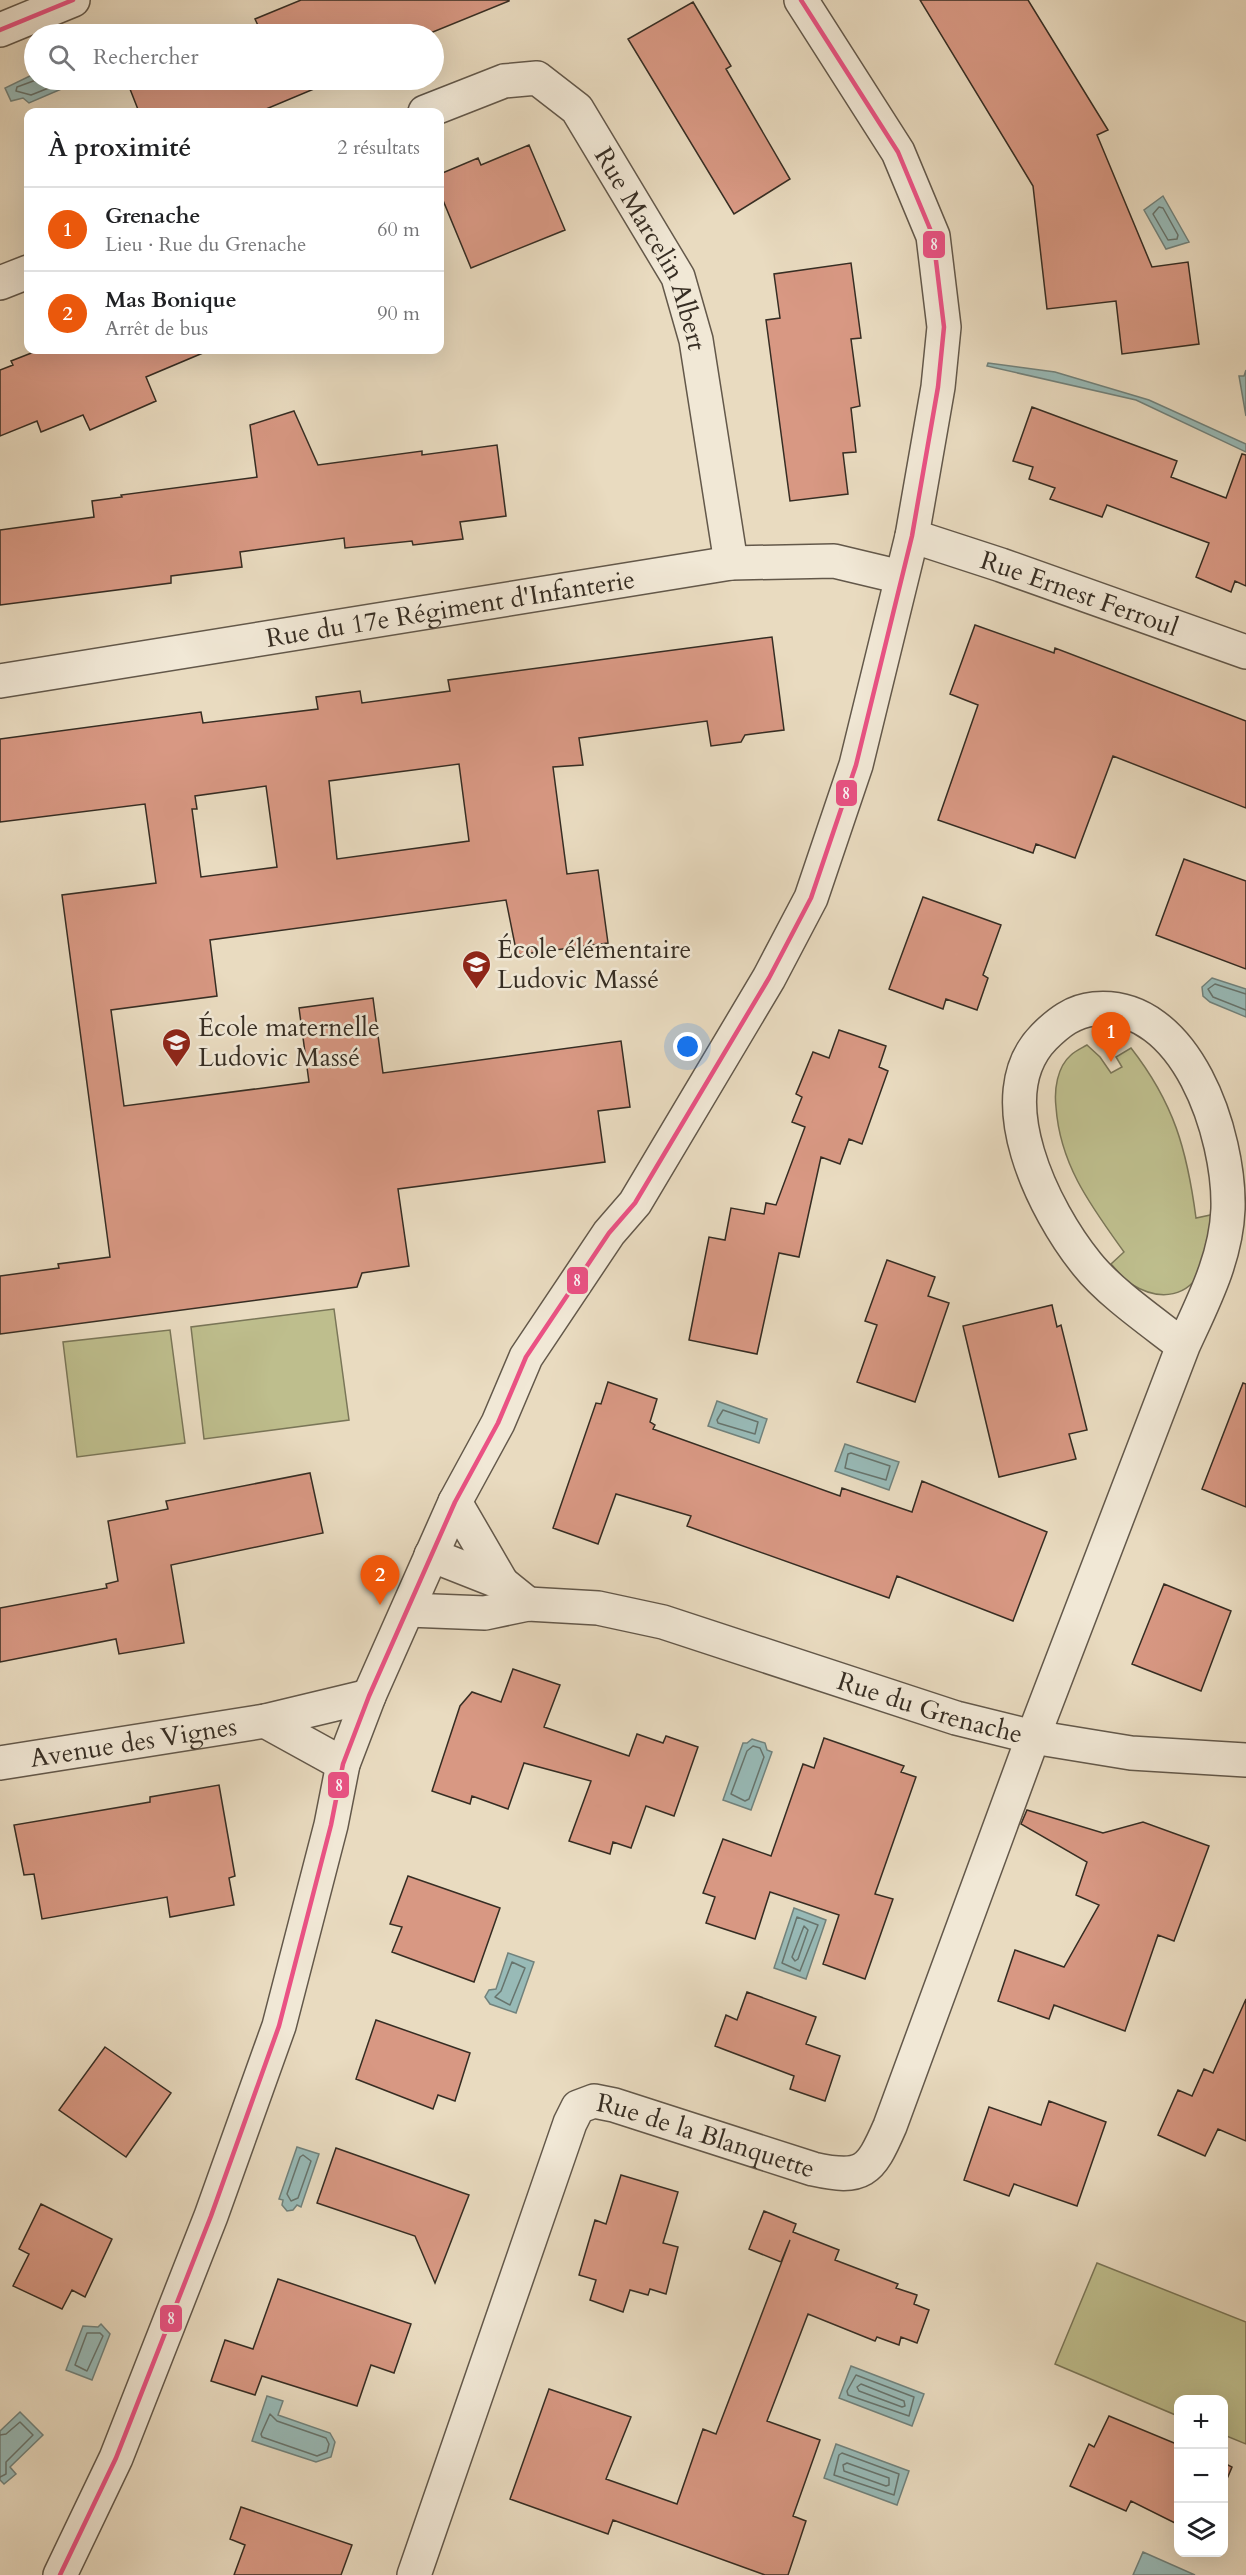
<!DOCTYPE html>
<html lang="fr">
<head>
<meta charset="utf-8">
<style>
  :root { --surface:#fff; --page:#f6f6f6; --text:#202124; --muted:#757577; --line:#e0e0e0; --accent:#ea580c }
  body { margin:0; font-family:Cardo,serif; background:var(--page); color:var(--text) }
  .controls { position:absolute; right:18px; bottom:18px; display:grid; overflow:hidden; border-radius:12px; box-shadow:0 6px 24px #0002 }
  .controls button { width:54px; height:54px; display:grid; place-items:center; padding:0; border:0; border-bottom:2px solid var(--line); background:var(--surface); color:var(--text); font:30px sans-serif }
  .you { position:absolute; left:688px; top:1047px; width:21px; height:21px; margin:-15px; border:4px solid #fff; border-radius:50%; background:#1a73e8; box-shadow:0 0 0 9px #1a73e833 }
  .badge { display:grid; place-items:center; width:39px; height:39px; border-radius:50%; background:var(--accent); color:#fff; font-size:20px; font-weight:700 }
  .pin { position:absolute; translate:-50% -50px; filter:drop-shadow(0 2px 3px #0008) }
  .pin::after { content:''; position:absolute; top:32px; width:21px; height:18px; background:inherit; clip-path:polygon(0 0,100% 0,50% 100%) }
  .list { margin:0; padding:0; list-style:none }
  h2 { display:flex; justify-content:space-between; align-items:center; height:78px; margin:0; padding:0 24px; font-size:26px }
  h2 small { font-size:20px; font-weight:400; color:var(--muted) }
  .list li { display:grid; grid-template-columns:39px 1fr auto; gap:18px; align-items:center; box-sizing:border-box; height:84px; padding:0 24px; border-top:2px solid var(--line) }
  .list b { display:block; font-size:22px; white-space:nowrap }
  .list p { margin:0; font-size:20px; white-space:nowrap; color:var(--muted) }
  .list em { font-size:20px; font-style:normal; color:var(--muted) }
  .icon { flex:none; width:33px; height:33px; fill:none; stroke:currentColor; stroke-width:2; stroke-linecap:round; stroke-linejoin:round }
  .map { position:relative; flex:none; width:1246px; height:2575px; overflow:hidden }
  .search { position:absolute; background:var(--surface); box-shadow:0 6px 24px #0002; left:24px; top:24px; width:420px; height:66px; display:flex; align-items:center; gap:15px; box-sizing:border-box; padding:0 21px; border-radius:33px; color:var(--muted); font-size:22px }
  .panel { position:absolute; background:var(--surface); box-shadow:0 6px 24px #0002; left:24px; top:108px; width:420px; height:246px; border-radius:12px }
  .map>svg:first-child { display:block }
</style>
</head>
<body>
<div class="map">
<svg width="1246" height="2575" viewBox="0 0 1246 2575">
  <rect width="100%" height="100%" fill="#e9dbc0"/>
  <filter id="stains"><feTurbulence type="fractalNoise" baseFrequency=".00333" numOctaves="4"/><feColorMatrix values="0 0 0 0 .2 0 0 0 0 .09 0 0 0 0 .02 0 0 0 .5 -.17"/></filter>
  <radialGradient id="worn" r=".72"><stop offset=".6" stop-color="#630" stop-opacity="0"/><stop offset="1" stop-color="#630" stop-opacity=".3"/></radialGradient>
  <path fill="#bebe8d" stroke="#7a7658" stroke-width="1.5" d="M1087,1045L1100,1057L1111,1073L1122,1067L1116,1057L1131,1048C1174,1103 1187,1150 1196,1218L1215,1214C1212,1230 1211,1250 1204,1265C1190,1298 1160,1302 1131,1284C1123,1279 1117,1270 1111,1264L1124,1252C1091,1206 1060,1165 1056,1107C1054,1090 1057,1067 1071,1055C1075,1051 1082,1048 1087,1045Z
    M334,1309L349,1420L204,1439L191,1327Z
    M170,1330L185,1443L77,1457L63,1342Z
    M1097,2263L1246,2322V2444L1224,2435V2400H1178V2416L1055,2364Z"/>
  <path fill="#98bab7" stroke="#71827c" stroke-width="1.5" d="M34,74V80L80,81L29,103L23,98L11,101L5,88Z
    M1163,196L1189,242L1166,249L1144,210Z
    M988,363L1055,372L1149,400L1246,444V452L1136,400L987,366Z
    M1246,370V416L1239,376H1244Z
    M1212,978L1246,989V1017L1210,1002L1203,996L1202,987Z
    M717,1401L767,1419L759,1443L708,1426Z
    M845,1444L899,1462L889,1490L835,1471Z
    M752,1739L765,1743L767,1750L772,1752L751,1810L723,1800L743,1743H747Z
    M794,1908L826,1920L806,1979L774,1968Z
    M508,1953L534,1962L516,2013L490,2004L485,1997L489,1990L496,1989Z
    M297,2147L319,2154L301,2207L297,2205L293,2210L287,2211L282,2205L283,2200L279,2199Z
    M101,2324L110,2334L92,2380L66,2370L83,2326L98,2327Z
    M851,2366L924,2394L912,2426L839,2398Z
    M267,2396L283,2401L278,2415L330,2433L335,2442L331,2457L316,2462L252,2441Z
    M20,2412L43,2435L10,2467L16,2474L4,2484L0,2480V2431Z
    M836,2444L909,2471L897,2505L824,2478Z
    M1143,2552L1195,2575H1133Z"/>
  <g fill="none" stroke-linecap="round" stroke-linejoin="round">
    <path stroke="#67746d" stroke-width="1.5" d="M36,80L17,87L16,91L31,95L69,80
      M1159,207L1163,208L1178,235L1177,239L1168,240L1153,214Z
      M1246,994L1215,984L1208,989L1213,997L1246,1010
      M723,1410L758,1422L755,1434L718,1423L717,1420Z
      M851,1453L890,1466L886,1480L845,1468L848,1454Z
      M753,1746L760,1748L764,1757L749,1799L745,1801L731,1794L747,1751Z
      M797,1917L818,1925L800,1971L782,1963Z
      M804,1926L808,1930L798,1959L795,1961L792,1957Z
      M512,1962L525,1968L510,2005L495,1997L501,1991Z
      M303,2155L311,2161L298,2198L291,2201L287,2194L300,2157Z
      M87,2333H100L103,2336L87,2371L75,2365Z
      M856,2375L914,2397L909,2416L848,2395L847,2391Z
      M861,2384L904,2401L905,2406L902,2407L859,2391L857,2387Z
      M270,2414L277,2421L326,2438L329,2444L327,2452L317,2456L262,2437L261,2434Z
      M0,2435L6,2434L20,2422L33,2435L6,2462V2474L0,2477
      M842,2453L899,2474L894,2495L834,2475L839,2455Z
      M847,2463L889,2478V2485L886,2486L844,2471L843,2465Z"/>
  </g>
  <path fill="#d89883" stroke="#362d23" stroke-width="1.5" fill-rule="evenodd" d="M301,0H509V1L428,34H249L260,30L255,19Z
    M920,0H1028L1108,130L1097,135L1152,267L1188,262L1199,344L1122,354L1116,301L1047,309L1033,186Z
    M693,2L731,66L726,69L790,179L734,214L628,39Z
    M139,80H332L333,81L259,112H139L128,84Z
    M529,145L565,230L471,268L440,193V174L478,158L481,165Z
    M851,263L861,338L851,339L860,406L851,408L856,452L843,453L848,494L790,501L766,320L780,318L774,274Z
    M39,350H210L146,377L156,401L90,430L83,415L41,432L37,421L0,436V370L13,365L11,361Z
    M1032,407L1177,461L1171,477L1226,498L1242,454L1246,455V586L1235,581L1231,592L1196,577L1209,543L1107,505L1102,517L1050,499L1055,488L1029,479L1033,467L1013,461Z
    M294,411L318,465L422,451V455L497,445L506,516L460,522L463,539L413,545L412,541L345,548L344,538L240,552L242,567L171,576V583L0,605V530L94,517L92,501L122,497L121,495L257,477L250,425Z
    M975,625L1054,653L1055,648L1246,721V808L1113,756L1075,858L1036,844L1033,853L938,820L978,705L950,694Z
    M772,637L784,730L745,735L741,742L711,746L707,721L579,738L583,765L553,767L567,874L598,870L608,943L517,955L506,900L210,940L217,996L111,1010L124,1106L309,1082L299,1008L373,998L383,1073L621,1041L630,1107L598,1111L605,1162L398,1189L409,1266L362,1273L357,1287L0,1334V1276L59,1268L58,1264L110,1257L62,895L156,883L145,804L0,822V739L201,712L203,723L318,709L316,697L360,691L362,703L450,691L448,680ZM459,764L469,841L337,859L329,781ZM266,786L277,867L201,877L192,809H197L195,796Z
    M1184,859L1246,881V969L1156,935Z
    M923,897L1001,925L983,975L988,978L977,1010L946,999L943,1009L889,989Z
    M839,1030L886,1046L879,1067L888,1071L862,1144L849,1139L840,1164L821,1157L799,1257L779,1253L757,1354L689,1340L709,1237L725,1240L731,1208L764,1214L766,1203L776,1205L805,1127L792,1122L802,1097L796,1094L813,1052L829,1058Z
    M887,1260L935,1277L928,1296L949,1303L915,1402L857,1382L877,1325L865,1321Z
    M1052,1305L1057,1327L1061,1325L1087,1430L1069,1434L1076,1459L999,1477L963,1326Z
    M608,1382L657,1399L650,1422L655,1425L653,1429L840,1496L842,1488L912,1512L922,1481L1047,1532L1013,1621L897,1576L889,1598L687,1526L691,1516L616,1494L598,1544L553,1528L596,1403L601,1404Z
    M1243,1383L1246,1384V1507L1202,1489Z
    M310,1473L323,1533L171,1565L184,1643L119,1654L116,1639L0,1662V1608L107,1588L106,1584L118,1581L108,1521L168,1509L166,1501Z
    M1164,1584L1231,1611L1201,1691L1132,1664Z
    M513,1669L560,1685L544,1727L629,1756L637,1734L663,1743L666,1736L698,1747L674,1816L646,1806L631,1848L613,1842L610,1854L569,1841L591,1781L524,1763L508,1809L472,1796L470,1804L432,1791L460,1706L472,1692L501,1702Z
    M824,1738L904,1766L901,1772L916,1777L875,1894L893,1899L865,1979L823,1964L839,1915L770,1892L755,1939L706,1923L715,1897L703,1893L723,1839L771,1856L803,1764L814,1768Z
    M219,1785L235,1876L229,1878L234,1905L170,1917L167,1897L42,1919L34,1874L24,1875L14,1825L150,1802V1797Z
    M1027,1810L1103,1833L1143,1822L1209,1846L1174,1941L1158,1935L1125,2031L1054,2005L1049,2019L998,2001L1015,1950L1064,1967L1099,1905L1076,1895L1087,1862L1021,1824Z
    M408,1876L500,1908L474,1982L392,1952L402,1927L390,1924Z
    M747,1992L816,2017L806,2044L840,2056L825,2101L790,2089L794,2076L715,2046L726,2015L737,2020Z
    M1246,1999V2141L1218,2129L1205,2156L1158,2135L1178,2090L1192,2096L1204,2069L1213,2073Z
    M376,2020L470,2053L455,2101L438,2095L433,2109L356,2079Z
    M105,2047L171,2093L126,2157L59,2110Z
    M1049,2101L1106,2122L1077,2206L1014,2184L1009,2196L964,2180L989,2107L1041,2125Z
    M336,2148L469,2195L435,2283L415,2236L317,2203Z
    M621,2175L678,2192L663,2243L678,2247L666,2294L650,2289L648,2295L630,2290L623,2312L590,2300L596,2280L579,2275L595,2220L606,2224Z
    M41,2204L112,2239L85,2297L72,2290L62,2309L13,2286L29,2254L19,2249Z
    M764,2211L796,2224L793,2232L839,2250L835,2260L898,2284L896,2288L917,2295L914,2304L929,2310L917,2343L901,2337L899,2345L877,2337L875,2341L808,2314L767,2421L820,2440L793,2516L806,2521L788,2575H765L613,2520L608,2534L510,2499L549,2389L631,2417L606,2479L677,2504L703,2429L716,2434L790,2240L781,2262L749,2249Z
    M278,2279L411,2324L394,2373L371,2365L357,2406L262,2376L255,2395L211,2381L225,2340L253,2349Z
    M1109,2416L1179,2445V2525L1131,2501L1126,2511L1070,2486L1089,2444L1094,2447Z
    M1224,2463L1232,2467L1224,2486Z
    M241,2507L352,2545L341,2575H234L245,2545L230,2539Z"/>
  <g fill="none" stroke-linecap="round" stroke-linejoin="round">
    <defs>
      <g id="minor">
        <path d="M0,30L73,0"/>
        <path id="s1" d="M425,112L504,81L537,78L577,109L678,277L696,340L731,563"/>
        <path d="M0,283L28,272"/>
        <path id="s2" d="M912,536L1001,565L1246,652"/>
        <path id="s3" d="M0,681L731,563L834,561L901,577"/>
        <path d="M455,1502L502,1583"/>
        <path d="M431,1555L502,1583L528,1604"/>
        <path id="s4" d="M408,1610L485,1613L528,1604L598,1608L663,1622L956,1718L1033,1737L1183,1346C1154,1323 1110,1293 1087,1264C1044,1211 986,1096 1044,1037C1058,1023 1073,1011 1094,1009C1187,1000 1230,1136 1228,1209C1226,1259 1203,1302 1183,1346"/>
        <path d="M265,1721L343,1764"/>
        <path id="s5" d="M0,1763L265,1721L369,1696"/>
        <path d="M60,2575L116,2458L211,2216L279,2026L331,1825L343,1764L369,1696L455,1502L498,1423L526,1357L609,1233L635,1203L769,978L811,898L856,765L912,536L938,387L944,327L933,236L898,152L801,0"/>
        <path id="s6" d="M414,2575L570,2123L578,2107L594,2101L614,2105L813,2169C863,2180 870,2172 890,2126L1033,1737L1131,1753L1246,1760"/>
      </g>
    </defs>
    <use href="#minor" stroke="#63584a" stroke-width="36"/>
    <use href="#minor" stroke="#f1e8d6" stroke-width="33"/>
    <defs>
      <path id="bus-1" d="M0,30L73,0
        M60,2575L116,2458L211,2216L279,2026L331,1825L343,1764L369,1696L455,1502L498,1423L526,1357L609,1233L635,1203L769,978L811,898L856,765L912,536L938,387L944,327L933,236L898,152L801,0"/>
    </defs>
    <use href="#bus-1" stroke="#f1e8d6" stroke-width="9"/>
    <use href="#bus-1" stroke="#ea5284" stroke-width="4.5"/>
  </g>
  <defs>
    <symbol id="school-pin" viewBox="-11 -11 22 30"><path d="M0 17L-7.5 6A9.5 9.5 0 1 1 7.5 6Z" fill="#8f2418" stroke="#f1e8d6"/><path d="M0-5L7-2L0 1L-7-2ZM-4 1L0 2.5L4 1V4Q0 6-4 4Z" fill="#fff"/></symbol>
  </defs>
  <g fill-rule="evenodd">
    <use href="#school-pin" x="460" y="948" width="33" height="45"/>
    <use href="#school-pin" x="160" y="1026" width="33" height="45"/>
  </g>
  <g text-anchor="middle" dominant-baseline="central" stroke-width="5" stroke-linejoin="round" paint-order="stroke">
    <g font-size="26" fill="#362d23" stroke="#f1e8d6">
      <text stroke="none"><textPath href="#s1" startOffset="328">Rue Marcelin Albert</textPath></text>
      <text stroke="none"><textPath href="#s2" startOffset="177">Rue Ernest Ferroul</textPath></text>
      <text stroke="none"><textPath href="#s3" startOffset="456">Rue du 17e Régiment d'Infanterie</textPath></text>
      <text stroke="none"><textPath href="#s4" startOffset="538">Rue du Grenache</textPath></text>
      <text stroke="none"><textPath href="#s5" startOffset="135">Avenue des Vignes</textPath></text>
      <text stroke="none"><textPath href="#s6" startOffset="630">Rue de la Blanquette</textPath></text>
    </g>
    <g font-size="26" fill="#362d23" stroke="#f1e8d6" text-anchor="start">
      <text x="497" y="949">École élémentaire<tspan x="497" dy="30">Ludovic Massé</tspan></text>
      <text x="198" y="1027">École maternelle<tspan x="198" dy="30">Ludovic Massé</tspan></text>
    </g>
  </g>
  <g stroke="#f1e8d6" stroke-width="2">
    <rect x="922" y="230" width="24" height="29" rx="6" fill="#ea5284"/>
    <rect x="835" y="779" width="23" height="28" rx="6" fill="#ea5284"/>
    <rect x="566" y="1266" width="23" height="29" rx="6" fill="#ea5284"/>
    <rect x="327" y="1771" width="23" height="28" rx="6" fill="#ea5284"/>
    <rect x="159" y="2304" width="24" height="29" rx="6" fill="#ea5284"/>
  </g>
  <g font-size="16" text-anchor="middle" font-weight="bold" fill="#fff">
    <text x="934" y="250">8</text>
    <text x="846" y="799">8</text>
    <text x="577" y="1286">8</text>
    <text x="339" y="1791">8</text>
    <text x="171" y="2324">8</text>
  </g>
  <rect width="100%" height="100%" filter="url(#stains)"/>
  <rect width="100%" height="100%" fill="url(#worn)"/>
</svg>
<div class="controls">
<button>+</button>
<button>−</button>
<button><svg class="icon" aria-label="layers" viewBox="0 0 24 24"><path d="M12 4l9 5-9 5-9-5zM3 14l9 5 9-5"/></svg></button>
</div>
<div class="you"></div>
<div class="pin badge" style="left:1111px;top:1062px">1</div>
<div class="pin badge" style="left:380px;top:1605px">2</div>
<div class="search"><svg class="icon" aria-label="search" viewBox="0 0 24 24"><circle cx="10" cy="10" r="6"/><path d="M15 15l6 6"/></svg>Rechercher</div>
<section class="panel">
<h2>À proximité<small>2 résultats</small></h2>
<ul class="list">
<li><span class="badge">1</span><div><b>Grenache</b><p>Lieu · Rue du Grenache</p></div><em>60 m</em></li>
<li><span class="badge">2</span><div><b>Mas Bonique</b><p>Arrêt de bus</p></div><em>90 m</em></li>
</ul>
</section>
</div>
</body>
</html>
